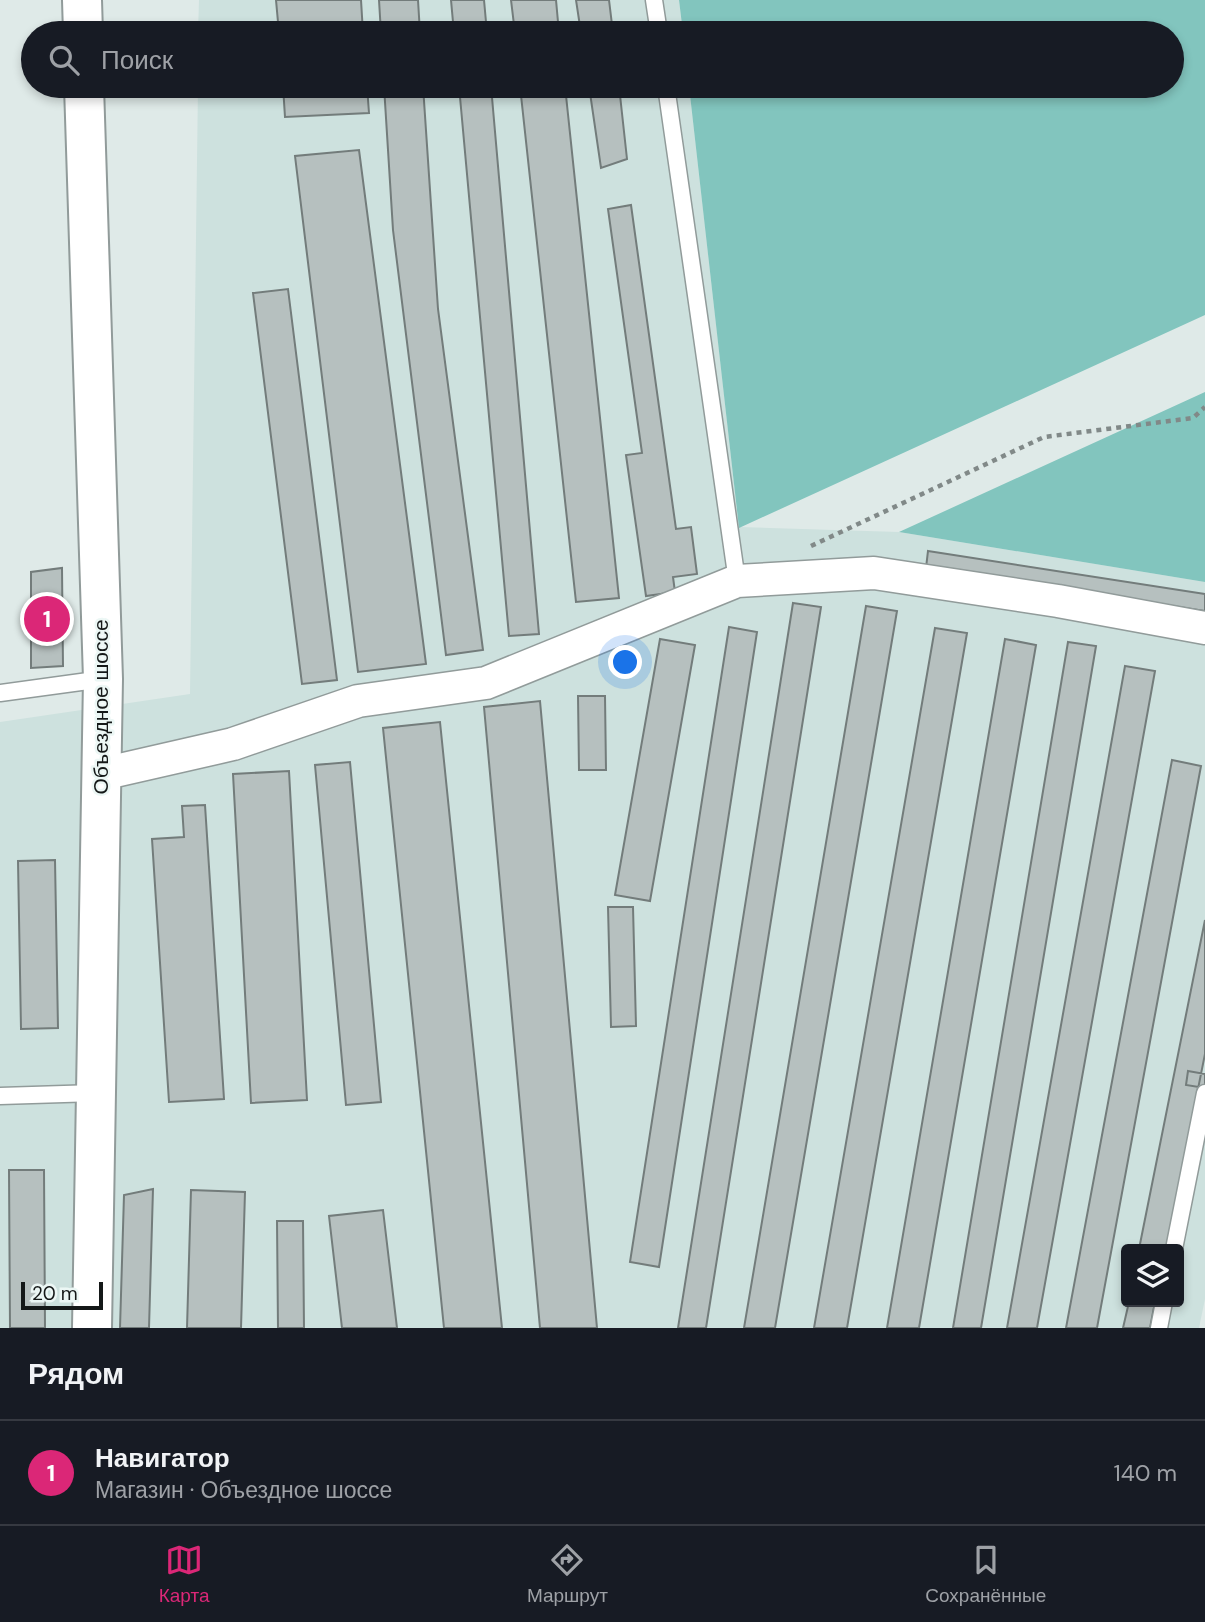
<!DOCTYPE html>
<html lang="ru">
<head>
<meta charset="utf-8">
<style>
  :root { --surface:#171b24; --page:#242831; --text:#f1f3f6; --muted:#9ea1a6; --line:#363941; --accent:#db2777 }
  body { margin:0; font-family:"DM Sans",sans-serif; background:var(--page); color:var(--text) }
  .controls { position:absolute; right:21px; bottom:21px; display:grid; overflow:hidden; border-radius:7px; box-shadow:0 4px 10px #0003 }
  .controls button { width:63px; height:63px; display:grid; place-items:center; padding:0; border:0; border-bottom:2px solid var(--line); background:var(--surface); color:var(--text); font:35px sans-serif }
  .scale { position:absolute; left:21px; bottom:18px; width:82px; box-sizing:border-box; padding-left:7px; border:4px solid #141818; border-top:0; font-size:19px; line-height:24px; white-space:nowrap; color:#141818; -webkit-text-stroke:5px #ecf7f5; paint-order:stroke }
  .you { position:absolute; left:626px; top:663px; width:24px; height:24px; margin:-18px; border:5px solid #fff; border-radius:50%; background:#1a73e8; box-shadow:0 0 0 10px #1a73e833 }
  .badge { display:grid; place-items:center; width:46px; height:46px; border-radius:50%; background:var(--accent); color:#fff; font-size:23px; font-weight:700 }
  .pin { position:absolute; translate:-50% -50%; border:4px solid #fff; box-shadow:0 2px 7px #0006 }
  .list { margin:0; padding:0; list-style:none }
  h2 { display:flex; justify-content:space-between; align-items:center; height:91px; margin:0; padding:0 28px; font-size:30px }
  h2 small { font-size:23px; font-weight:400; color:var(--muted) }
  .list li { display:grid; grid-template-columns:46px 1fr auto; gap:21px; align-items:center; box-sizing:border-box; height:105px; padding:0 28px; border-top:2px solid var(--line) }
  .list b { display:block; font-size:26px; white-space:nowrap }
  .list p { margin:0; font-size:23px; white-space:nowrap; color:var(--muted) }
  .list em { font-size:23px; font-style:normal; color:var(--muted) }
  .icon { flex:none; width:38px; height:38px; fill:none; stroke:currentColor; stroke-width:2; stroke-linecap:round; stroke-linejoin:round }
  .map { position:relative; flex:none; width:1205px; height:1328px; overflow:hidden }
  .search { position:absolute; background:var(--surface); box-shadow:0 4px 10px #0003; left:21px; right:21px; top:21px; height:77px; display:flex; align-items:center; gap:18px; box-sizing:border-box; padding:0 24px; border-radius:38px; color:var(--muted); font-size:26px }
  .sheet { height:196px; background:var(--surface) }
  nav { display:flex; justify-content:space-around; align-items:center; box-sizing:border-box; height:98px; border-top:2px solid var(--line); background:var(--surface); font-size:19px; color:var(--muted) }
  nav a { display:grid; justify-items:center; gap:4px }
  nav .on { color:var(--accent) }
  .map>svg:first-child { display:block }
</style>
</head>
<body>
<div class="map">
<svg width="1205" height="1328" viewBox="0 0 1205 1328">
  <rect width="100%" height="100%" fill="#dfeae8"/>
  <path fill="#cde1de" fill-rule="evenodd" d="M199,0H679L683,33H198Z
    M198,86H689L739,527L899,532L1205,582V1299L1199,1328H0V722L190,694ZM1126,1249H1179V1302H1126Z"/>
  <path fill="#82c5be" d="M679,0H1205V315L739,528L689,86H1172V33H683Z
    M1205,392V582L899,532Z"/>
  <path fill="#b6c0bf" stroke="#737c7b" stroke-width="2" d="M276,0H361L363,33H279Z
    M379,0H418L420,33H381Z
    M451,0H484L487,33H454Z
    M511,0H556L559,33H515Z
    M576,0H609L613,33H581Z
    M283,86H367L369,113L285,117Z
    M384,86H423L438,309L483,650L446,655L393,230Z
    M459,86H491L539,634L509,636Z
    M520,86H565L619,598L576,602Z
    M589,86H619L627,159L601,168Z
    M359,150L426,664L358,672L295,156Z
    M631,205L676,529L691,527L697,574L673,577L675,592L646,596L626,455L642,453L608,209Z
    M288,289L337,680L302,684L253,293Z
    M928,551L1205,594V611L926,568Z
    M62,568L63,666L31,668V572Z
    M793,603L821,607L706,1328H678Z
    M866,606L897,611L775,1328H744Z
    M729,627L757,632L659,1267L630,1262Z
    M935,628L967,633L847,1328H814Z
    M660,639L695,645L650,901L615,895Z
    M1005,639L1036,645L919,1328H887Z
    M1068,642L1096,646L981,1328H953Z
    M1125,666L1155,671L1037,1328H1007Z
    M578,696H605L606,770H579Z
    M540,701L597,1328H540L484,707Z
    M440,722L502,1328H444L383,728Z
    M1172,760L1201,766L1097,1328H1066Z
    M350,762L381,1102L346,1105L315,765Z
    M289,771L307,1100L251,1103L233,774Z
    M205,805L224,1099L169,1102L152,839L184,837L182,806Z
    M55,860L58,1028L21,1029L18,861Z
    M608,907H633L636,1026L611,1027Z
    M1205,920V1054L1166,1249H1139Z
    M1188,1071L1205,1074V1088L1186,1085Z
    M9,1170H44L45,1328H10Z
    M153,1189L149,1328H120L124,1195Z
    M191,1190L245,1192L241,1328H187Z
    M383,1210L397,1328H342L329,1216Z
    M277,1221H303L304,1328H278Z
    M1129,1302H1155L1150,1328H1123Z"/>
  <g fill="none" stroke-linecap="round" stroke-linejoin="round">
    <defs>
      <path id="lane" d="M654,0L659,33
        M666,86L737,581
        M0,693L103,679
        M0,1096L96,1093
        M1174,1249L1205,1093
        M1159,1328L1164,1302"/>
      <path id="street" d="M102,774L233,744L358,701L486,683L737,581L874,573L1058,601L1205,628"/>
      <path id="secondary" d="M82,0L83,33
        M84,86L103,679L92,1328"/>
    </defs>
    <use href="#lane" stroke="#919b9a" stroke-width="19"/>
    <use href="#street" stroke="#919b9a" stroke-width="35"/>
    <use href="#secondary" stroke="#919b9a" stroke-width="42"/>
    <path stroke="#818988" stroke-width="4.5" stroke-dasharray="5 5" stroke-linecap="butt" d="M811,546L1044,437L1193,418L1205,407"/>
    <use href="#lane" stroke="#fff" stroke-width="16"/>
    <use href="#street" stroke="#fff" stroke-width="32"/>
    <use href="#secondary" stroke="#fff" stroke-width="38"/>
  </g>
  <g text-anchor="middle" dominant-baseline="central" stroke-width="5" stroke-linejoin="round" paint-order="stroke">
    <g font-size="21" fill="#141818" stroke="#ecf7f5">
      <text transform="translate(101 707) rotate(-90)">Объездное шоссе</text>
    </g>
  </g>
</svg>
<div class="controls">
<button><svg class="icon" aria-label="layers" viewBox="0 0 24 24"><path d="M12 4l9 5-9 5-9-5zM3 14l9 5 9-5"/></svg></button>
</div>
<div class="scale">20 m</div>
<div class="you"></div>
<div class="pin badge" style="left:47px;top:619px">1</div>
<div class="search"><svg class="icon" aria-label="search" viewBox="0 0 24 24"><circle cx="10" cy="10" r="6"/><path d="M15 15l6 6"/></svg>Поиск</div>
</div>
<section class="sheet">
<h2>Рядом<small></small></h2>
<ul class="list">
<li><span class="badge">1</span><div><b>Навигатор</b><p>Магазин · Объездное шоссе</p></div><em>140 m</em></li>
</ul>
</section>
<nav>
<a class="on"><svg class="icon" aria-label="map" viewBox="0 0 24 24"><path d="M3 6l6-2 6 2 6-2v14l-6 2-6-2-6 2zM9 4v14M15 6v14"/></svg>Карта</a>
<a><svg class="icon" aria-label="directions" viewBox="0 0 24 24"><path d="M12 3l9 9-9 9-9-9zM9 14v-3h6M13 9l2 2-2 2"/></svg>Маршрут</a>
<a><svg class="icon" aria-label="saved" viewBox="0 0 24 24"><path d="M7 4h10v16l-5-4-5 4z"/></svg>Сохранённые</a>
</nav>
</body>
</html>
